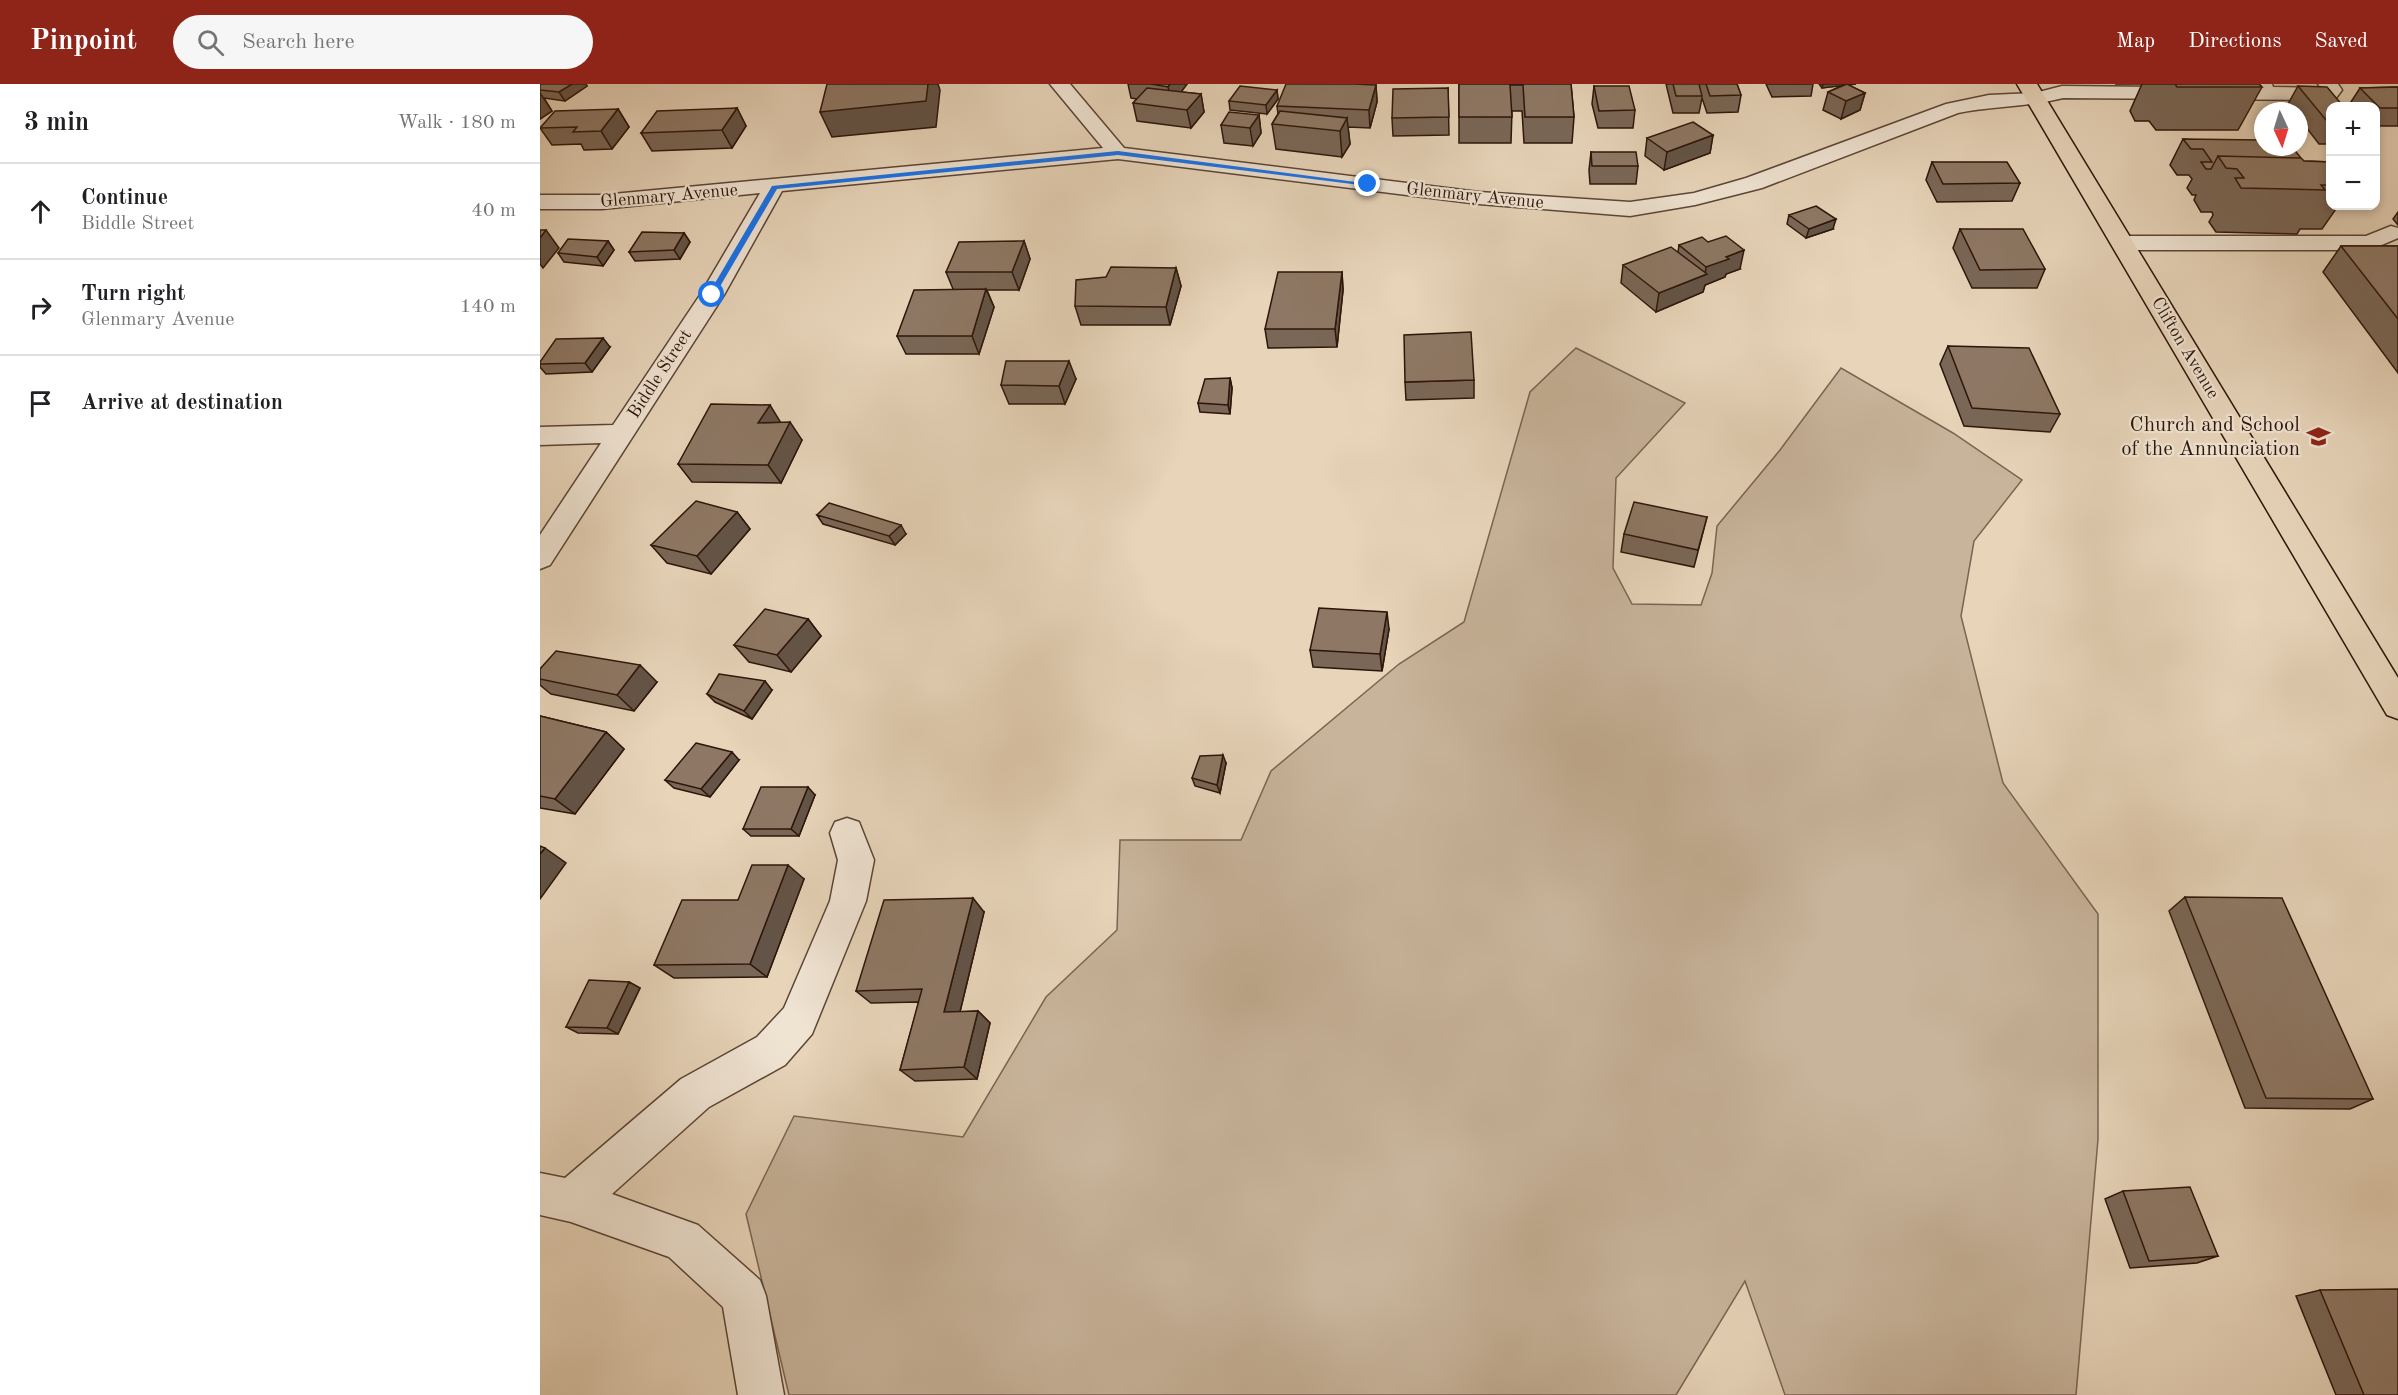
<!DOCTYPE html>
<html lang="en">
<head>
<meta charset="utf-8">
<style>
  :root { --surface:#fff; --page:#f6f6f6; --text:#202124; --muted:#757577; --line:#e0e0e0; --accent:#8f2418 }
  body { margin:0; font-family:"Old Standard TT",serif; background:var(--page); color:var(--text) }
  .controls { position:absolute; right:18px; top:18px; display:grid; overflow:hidden; border-radius:12px; box-shadow:0 3px 9px #0003 }
  .controls button { width:54px; height:54px; display:grid; place-items:center; padding:0; border:0; border-bottom:2px solid var(--line); background:var(--surface); color:var(--text); font:30px sans-serif }
  .compass { position:absolute; left:1714px; top:18px; width:54px; height:54px; border-radius:50%; background:var(--surface); box-shadow:0 3px 9px #0003; rotate:176deg }
  .stop { position:absolute; width:18px; height:18px; margin:-14px; border:4px solid #1a73e8; border-radius:50%; background:#fff }
  .stop.end { background:#1a73e8; border-color:#fff; box-shadow:0 2px 6px #0008 }
  .list { margin:0; padding:0; list-style:none }
  h2 { display:flex; justify-content:space-between; align-items:center; height:78px; margin:0; padding:0 24px; font-size:26px }
  h2 small { font-size:20px; font-weight:400; color:var(--muted) }
  .list li { display:grid; grid-template-columns:39px 1fr auto; gap:18px; align-items:center; box-sizing:border-box; height:96px; padding:0 24px; border-top:2px solid var(--line) }
  .list b { display:block; font-size:22px; white-space:nowrap }
  .list p { margin:0; font-size:20px; white-space:nowrap; color:var(--muted) }
  .list em { font-size:20px; font-style:normal; color:var(--muted) }
  .icon { flex:none; width:33px; height:33px; fill:none; stroke:currentColor; stroke-width:2; stroke-linecap:round; stroke-linejoin:round }
  .map { position:relative; flex:none; width:1858px; height:1311px; overflow:hidden }
  header { display:flex; align-items:center; gap:36px; box-sizing:border-box; height:84px; padding:0 30px; background:var(--accent); color:#fff }
  header strong { font-size:28px }
  nav { display:flex; gap:33px; margin-inline-start:auto; font-size:21px }
  .search { width:420px; height:54px; background:var(--page); display:flex; align-items:center; gap:15px; box-sizing:border-box; padding:0 21px; border-radius:33px; color:var(--muted); font-size:22px }
  main { display:flex }
  aside { flex:1; background:var(--surface) }
  .map>svg:first-child { display:block }
</style>
</head>
<body>
<header>
<strong>Pinpoint</strong>
<div class="search"><svg class="icon" aria-label="search" viewBox="0 0 24 24"><circle cx="10" cy="10" r="6"/><path d="M15 15l6 6"/></svg>Search here</div>
<nav><a>Map</a><a>Directions</a><a>Saved</a></nav>
</header>
<main>
<aside>
<h2>3 min<small>Walk · 180 m</small></h2>
<ul class="list">
<li><svg class="icon" aria-label="ahead" viewBox="0 0 24 24"><path d="M12 20V5M6 11l6-6 6 6"/></svg><div><b>Continue</b><p>Biddle Street</p></div><em>40 m</em></li>
<li><svg class="icon" aria-label="right" viewBox="0 0 24 24"><path d="M7 20v-9h11M14 6l5 5-5 5"/></svg><div><b>Turn right</b><p>Glenmary Avenue</p></div><em>140 m</em></li>
<li><svg class="icon" aria-label="arrive" viewBox="0 0 24 24"><path d="M6 21V4h12l-3 4 3 4H6"/></svg><div><b>Arrive at destination</b></div></li>
</ul>
</aside>
<div class="map">
<svg width="1858" height="1311" viewBox="0 0 1858 1311">
  <rect width="100%" height="100%" fill="#e7d4b9"/>
  <filter id="stains"><feTurbulence type="fractalNoise" baseFrequency=".00333" numOctaves="4"/><feColorMatrix values="0 0 0 0 .2 0 0 0 0 .09 0 0 0 0 .02 0 0 0 .5 -.17"/></filter>
  <radialGradient id="worn" r=".72"><stop offset=".6" stop-color="#630" stop-opacity="0"/><stop offset="1" stop-color="#630" stop-opacity=".3"/></radialGradient>
  <path fill="#c8b49b" stroke="#7b6452" stroke-width="1.5" d="M1036,264L1145,319L1076,394L1073,484L1092,520L1161,521L1172,489L1177,442L1240,366L1301,284L1413,349L1482,396L1434,457L1421,532L1463,699L1558,830V1055L1536,1311H1245L1205,1197L1136,1311H249L206,1130L254,1032L423,1053L506,913L577,846L580,756H701L731,687L859,580L924,538L990,308Z"/>
  <g fill="none" stroke-linecap="round" stroke-linejoin="round">
    <defs>
      <path id="minor" d="M510,0H530L584,64L939,108L1090,118L1154,109L1206,94L1406,20L1449,11L1495,9L1522,2L1711,4H1714L1712,0H1732L1733,3L1781,4L1778,0H1798L1802,6L1796,14L1789,16L1523,14C1488,23 1453,22 1418,29L1222,104L1155,121L1090,132L939,120L578,75L242,107L184,211L10,481L0,485V451L61,359L0,361V343L73,341L160,211L220,109L62,125H0V111H62L563,64Z
        M1851,142L1858,144V154L1830,166H1582L1574,164L1571,159L1574,154L1582,152H1826Z
        M307,734L319,738L334,776L326,817L272,950L245,981L169,1023L72,1110L158,1141L220,1196L226,1212L244,1311H198L183,1223L129,1173L31,1138L0,1131V1089L25,1094L141,995L217,953L244,924L290,817L298,776L290,749L295,738Z"/>
      <path id="major" d="M1477,0H1497L1858,594V635L1847,631Z"/>
    </defs>
    <use href="#minor" stroke="#5c4536" stroke-width="3"/>
    <use href="#major" stroke="#2e150a" stroke-width="3"/>
    <use href="#minor" fill="#efe3d2" fill-rule="evenodd"/>
    <use href="#major" fill="#e7d4b9" fill-rule="evenodd"/>
  </g>
  <path fill="#7a6757" stroke="#2e150a" stroke-width="1.5" d="M1,0H46L47,2L25,17L4,14L12,27L0,35V1Z
    M588,0H647L641,8L661,10L664,28L651,44L597,37L593,19L597,15L591,14Z
    M919,0H1031L1034,33L1032,59H984L982,27H972L971,59H919Z
    M1126,0H1197L1201,11L1198,28L1167,29L1162,14L1159,29H1133Z
    M1226,0H1273L1271,12L1232,13Z
    M1279,0H1316L1308,1L1325,9L1320,26L1301,35L1283,26L1288,8L1303,1L1282,4Z
    M1575,0H1719L1722,3L1698,46H1616L1609,37H1595L1590,27L1602,0Z
    M836,1L837,18L830,44L808,43L810,60L802,73L736,65L732,40L738,30L737,22Z
    M1054,2L1095,26L1093,44H1058L1052,20Z
    M1758,2L1791,22V60H1779L1759,34V27H1754L1748,20Z
    M1858,3V42H1836V22H1810L1809,21L1820,4Z
    M908,4L909,51L853,52L852,34Z
    M737,6L738,15L727,30L690,26L689,17Z
    M197,24L206,42L192,64L112,67L101,49Z
    M78,25L89,43L72,65L44,66L41,60L12,61L0,44Z
    M719,31L721,49L713,62L684,59L681,41Z
    M1173,51L1170,69L1124,86L1105,72L1107,54Z
    M1643,55L1723,63L1764,77L1791,78V122H1798L1782,145H1760L1757,150L1676,148L1669,138L1673,131L1672,128H1661L1654,116L1656,111H1652L1647,104L1652,95L1649,91H1637L1630,81Z
    M1051,68L1098,82L1096,100H1050L1049,86Z
    M1392,78L1480,99L1472,117L1397,118L1386,96Z
    M1858,128V141L1853,135Z
    M1249,131L1293,145L1266,154L1247,140Z
    M1420,145L1505,185L1497,204H1432L1413,164Z
    M144,149L150,158L140,175L95,177L89,168Z
    M68,157L74,166L63,182L24,178L18,169Z
    M484,157L490,175L479,206H447L454,223L439,270H366L357,252L413,205L406,188Z
    M1139,161L1200,185L1186,190L1185,193L1165,201L1163,208L1116,228L1081,199L1083,181L1138,168Z
    M1801,162H1858V289L1783,188Z
    M636,184L641,202L630,241H541L535,222L566,193Z
    M802,188L803,206L797,263L728,264L725,245Z
    M1408,262L1520,330L1510,348L1424,342L1400,280Z
    M70,263L52,288L6,290L0,283V278Z
    M690,294L692,304L690,330L660,328L658,319Z
    M536,295L525,320H469L461,301Z
    M934,296V314L866,316L865,298Z
    M240,338L262,356L241,399L152,398L138,380Z
    M197,428L210,445L171,490L127,479L111,461Z
    M277,431L366,450L355,461L283,440Z
    M1167,433L1154,483L1081,468L1084,450Z
    M268,535L281,552L251,588L209,578L194,561Z
    M849,545L842,587L773,583L770,566Z
    M0,585L117,598L94,627L11,610L0,601Z
    M232,606L212,635L175,618L167,610Z
    M0,632L66,648L84,665L35,730L0,724Z
    M199,676L170,713L134,704L125,696Z
    M686,679L680,709L655,702L652,694Z
    M275,711L259,752H211L203,745Z
    M264,795L227,893L134,894L114,881L198,816Z
    M1645,813L1833,1015L1810,1025L1705,1024L1629,827Z
    M444,828L420,928L438,927L450,939L437,995L375,997L360,986L379,918L331,919L316,907Z
    M89,898L100,904L78,950L38,949L26,943Z
    M1583,1107L1678,1172L1657,1179L1590,1184L1565,1115Z
    M1780,1206L1858,1311H1796L1756,1212Z"/>
  <path fill="#635447" stroke="#2e150a" stroke-width="1.5" d="M32,0H46L47,2L25,17L19,8Z
    M388,0H398L400,6L396,43L292,53L280,28Z
    M630,0H647L632,20L628,3Z
    M1283,0H1316L1282,4Z
    M836,1L837,18L830,44L829,26Z
    M737,6L738,15L727,30L726,21Z
    M0,9L12,27L0,35Z
    M1325,9L1320,26L1301,35L1306,17Z
    M661,10L664,28L651,44L647,26Z
    M197,24L206,42L192,64L182,46Z
    M78,25L89,43L72,65L61,47Z
    M719,31L721,49L713,62L710,44Z
    M807,34L810,60L802,73L800,47Z
    M1173,51L1170,69L1124,86L1127,68Z
    M1296,135L1293,145L1266,154L1269,145Z
    M6,146L19,164L3,184L0,180V154Z
    M144,149L150,158L140,175L134,166Z
    M68,157L74,166L63,182L57,173Z
    M484,157L490,175L479,206L472,188Z
    M1204,166L1200,185L1186,190L1185,193L1165,201L1163,208L1116,228L1119,209L1165,191L1166,183L1186,173Z
    M636,184L641,202L630,241L626,223Z
    M802,188L803,206L797,263L795,245Z
    M446,205L454,223L439,270L432,252Z
    M63,254L70,263L52,288L45,279Z
    M529,277L536,295L525,320L519,302Z
    M690,294L692,304L690,330L688,321Z
    M230,321L241,339H218Z
    M250,338L262,356L241,399L228,381Z
    M197,428L210,445L171,490L157,472Z
    M361,441L366,450L355,461L349,452Z
    M847,528L849,545L842,587L840,570Z
    M268,535L281,552L251,588L237,571Z
    M100,581L117,598L94,627L77,611Z
    M225,597L232,606L212,635L204,627Z
    M66,648L84,665L35,730L15,715Z
    M192,668L199,676L170,713L161,705Z
    M683,671L686,679L680,709L677,701Z
    M268,703L275,711L259,752L251,745Z
    M5,764L26,779L0,815V770Z
    M248,781L264,795L227,893L210,880Z
    M433,814L444,828L417,940L404,928Z
    M89,898L100,904L78,950L67,944Z
    M438,927L450,939L437,995L424,983Z"/>
  <path fill="#8e7865" stroke="#2e150a" stroke-width="1.5" d="M1,0H32L19,8L0,6V1Z
    M287,0H388L386,17L280,28Z
    M611,0H630L628,3Z
    M746,0H814L836,1L829,26L737,22Z
    M919,0H1031L1034,33H985L983,1H970L972,33H919Z
    M1133,0H1159L1162,12H1136Z
    M1166,0H1197L1201,11L1170,12Z
    M1307,0L1325,9L1306,17L1288,8Z
    M1635,0H1719L1722,3H1637Z
    M700,2L737,6L726,21L689,17Z
    M1054,2H1089L1095,26L1059,27Z
    M1758,2L1787,3L1803,22H1791V42Z
    M1858,3V24H1840L1820,4Z
    M607,4L661,10L647,26L593,19Z
    M908,4L909,33L852,34L853,5Z
    M197,24L182,46L101,49L117,27Z
    M78,25L61,47L33,48L37,43L0,44L15,27Z
    M740,27L807,34L800,47L732,40Z
    M689,28L719,31L710,44L681,41Z
    M1153,38L1173,51L1127,68L1107,54Z
    M1643,55L1721,56L1723,58V63H1752L1761,74L1678,72L1671,85H1666L1661,78H1672L1663,65H1651Z
    M1051,68H1096L1098,82H1052Z
    M1678,72L1761,74L1764,77L1791,78V101H1781L1785,106L1701,104L1695,94H1704L1697,85L1686,84Z
    M1392,78H1467L1480,99L1403,100Z
    M1276,122L1296,135L1269,145L1249,131Z
    M1420,145H1483L1505,185L1440,186Z
    M0,146H6L0,154Z
    M102,148L144,149L134,166L89,168Z
    M1186,152L1204,166L1186,173L1189,175L1166,183L1139,161L1162,153L1168,158Z
    M28,155L68,157L57,173L18,169Z
    M484,157L472,188H406L419,158Z
    M1801,162H1858V235Z
    M1131,163L1167,190L1119,209L1083,181Z
    M571,183L636,184L626,223L535,222L536,196L566,193Z
    M738,188H802L795,245H725Z
    M446,205L432,252H357L374,206Z
    M931,248L934,296L865,298L864,251Z
    M63,254L45,279L0,280V278L16,255Z
    M1408,262L1489,264L1520,330L1432,324Z
    M466,277H529L519,302L461,301Z
    M690,294L688,321L658,319L665,295Z
    M171,320L230,321L218,339L250,338L228,381L138,380Z
    M156,417L197,428L157,472L111,461Z
    M1094,418L1167,433L1158,466L1084,450Z
    M289,419L361,441L349,452L277,431Z
    M779,524L847,528L840,570L770,566Z
    M225,525L268,535L237,571L194,561Z
    M16,567L100,581L77,611L0,595V585Z
    M179,590L225,597L204,627L167,610Z
    M0,632L66,648L15,715L0,712Z
    M156,659L192,668L161,705L125,696Z
    M683,671L677,701L652,694L660,672Z
    M221,703H268L251,745H203Z
    M0,762L5,764L0,770Z
    M212,781H248L210,880L114,881L142,816H198Z
    M1645,813L1742,814L1833,1015L1726,1014Z
    M433,814L404,928L438,927L424,983L360,986L382,905L316,907L344,816Z
    M49,896L89,898L67,944L26,943Z
    M1650,1103L1678,1172L1609,1177L1583,1107Z
    M1858,1205V1311H1824L1780,1206Z"/>
  <path fill="#1a73e8" d="M578,67L831,100L828,102L578,71L237,105L175,211L172,213L168,211L232,102Z"/>
  <defs>
    <symbol id="school-bare" viewBox="-9 -9 18 18"><path d="M0-5L7-2L0 1L-7-2ZM-4 1L0 2.5L4 1V4Q0 6-4 4Z" fill="#8f2418" stroke="#efe3d2" stroke-width="2.5" paint-order="stroke"/></symbol>
  </defs>
  <g fill-rule="evenodd">
    <use href="#school-bare" x="1762" y="336" width="33" height="33"/>
  </g>
  <g text-anchor="middle" dominant-baseline="central" stroke-width="4.5" stroke-linejoin="round" paint-order="stroke">
    <g font-size="18" fill="#2e150a" stroke="#efe3d2">
      <text transform="translate(129 112) rotate(-5)">Glenmary Avenue</text>
      <text transform="translate(935 112) rotate(6)">Glenmary Avenue</text>
      <text transform="translate(1645 264) rotate(59)">Clifton Avenue</text>
      <text transform="translate(120 290) rotate(-57)">Biddle Street</text>
    </g>
    <g font-size="21" fill="#2e150a" stroke="#efe3d2" text-anchor="end">
      <text x="1760" y="341">Church and School<tspan x="1760" dy="24">of the Annunciation</tspan></text>
    </g>
  </g>
  <rect width="100%" height="100%" filter="url(#stains)"/>
  <rect width="100%" height="100%" fill="url(#worn)"/>
</svg>
<div class="controls">
<button>+</button>
<button>−</button>
</div>
<svg class="compass" viewBox="-18 -18 36 36"><path d="M0-13l5 13h-10z" fill="#e53935"/><path d="M0 13l5-13h-10z" fill="#757577"/></svg>
<div class="stop" style="left:172px;top:211px"></div>
<div class="stop end" style="left:828px;top:100px"></div>
</div>
</main>
</body>
</html>
